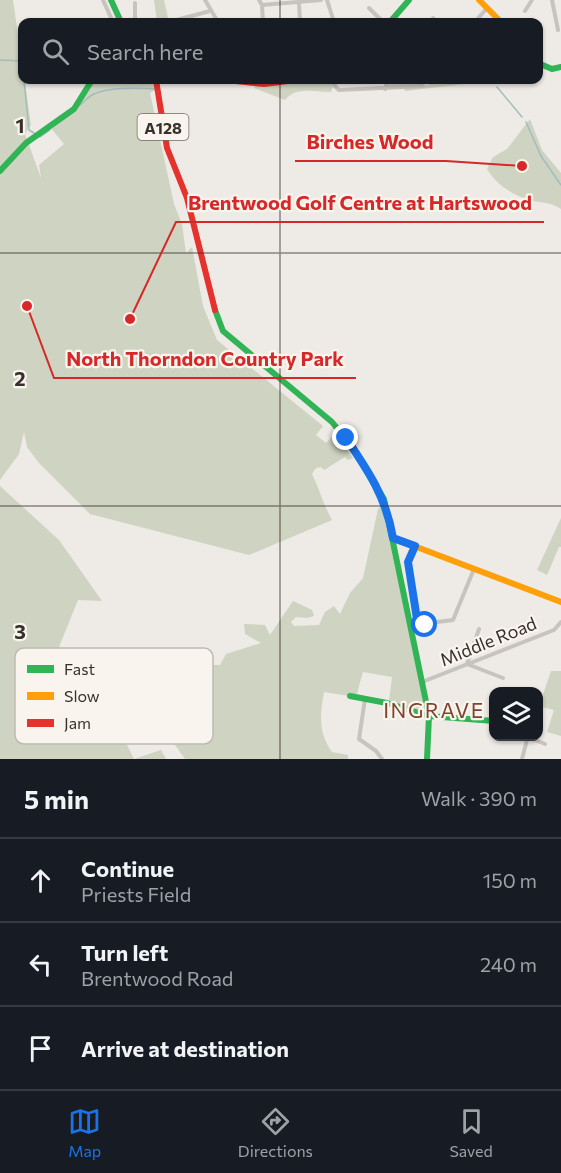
<!DOCTYPE html>
<html lang="en">
<head>
<meta charset="utf-8">
<style>
  :root { --surface:#171b24; --page:#20242c; --text:#f1f3f6; --muted:#9ea1a6; --line:#363941; --accent:#1a73e8 }
  body { margin:0; font-family:Commissioner,sans-serif; background:var(--page); color:var(--text) }
  .controls { position:absolute; right:18px; bottom:18px; display:grid; overflow:hidden; border-radius:12px; box-shadow:0 2px 4px #0004 }
  .controls button { width:54px; height:54px; display:grid; place-items:center; padding:0; border:0; border-bottom:2px solid var(--line); background:var(--surface); color:var(--text); font:30px sans-serif }
  .stop { position:absolute; width:18px; height:18px; margin:-14px; border:4px solid #1a73e8; border-radius:50%; background:#fff }
  .stop.end { background:#1a73e8; border-color:#fff; box-shadow:0 2px 6px #0008 }
  .list { margin:0; padding:0; list-style:none }
  h2 { display:flex; justify-content:space-between; align-items:center; height:78px; margin:0; padding:0 24px; font-size:26px }
  h2 small { font-size:20px; font-weight:400; color:var(--muted) }
  .list li { display:grid; grid-template-columns:39px 1fr auto; gap:18px; align-items:center; box-sizing:border-box; height:84px; padding:0 24px; border-top:2px solid var(--line) }
  .list b { display:block; font-size:22px; white-space:nowrap }
  .list p { margin:0; font-size:20px; white-space:nowrap; color:var(--muted) }
  .list em { font-size:20px; font-style:normal; color:var(--muted) }
  .icon { flex:none; width:33px; height:33px; fill:none; stroke:currentColor; stroke-width:2; stroke-linecap:round; stroke-linejoin:round }
  .map { position:relative; flex:none; width:561px; height:759px; overflow:hidden }
  .search { position:absolute; background:var(--surface); box-shadow:0 2px 4px #0004; left:18px; right:18px; top:18px; height:66px; display:flex; align-items:center; gap:15px; box-sizing:border-box; padding:0 21px; border-radius:12px; color:var(--muted); font-size:22px }
  .sheet { height:330px; background:var(--surface) }
  nav { display:flex; justify-content:space-around; align-items:center; box-sizing:border-box; height:84px; border-top:2px solid var(--line); background:var(--surface); font-size:16px; color:var(--muted) }
  nav a { display:grid; justify-items:center; gap:3px }
  nav .on { color:var(--accent) }
  .map>svg:first-child { display:block }
</style>
</head>
<body>
<div class="map">
<svg width="561" height="759" viewBox="0 0 561 759">
  <rect width="100%" height="100%" fill="#eeeae6"/>
  <path fill="#cfd3c1" d="M0,0H13L31,125L25,134L41,178L39,165L64,144L50,127L77,104L93,80H156L157,89L150,93L174,204L182,224L186,253L192,247L203,306L217,340L323,426L316,435L326,443L335,434L353,458L348,460L345,457L324,470L321,467L316,468L312,474C320,490 323,504 332,520L249,555L90,514L39,463L27,447L24,432L19,454L0,480Z
    M154,0H164L169,22H157Z
    M296,80H335L331,92C316,92 295,86 285,100L254,88L257,84Z
    M388,80H417L423,86L447,80H499L405,91L404,87L385,89Z
    M530,119L542,150L561,173V209C551,202 541,203 529,200C512,195 496,184 487,169L493,157L507,149Z
    M0,486L59,540L102,601L78,600L59,647L93,667L87,713L107,707L123,717L125,724L121,733L134,759L161,750L166,759H0Z
    M385,502L427,707L418,709L389,701L392,677L363,672L356,697L324,692C320,714 318,733 332,752L348,755V759H185L150,710L155,706L181,735L204,733L205,718L200,709L184,714L172,698L189,696L202,665H220L226,654L261,643L245,634L244,624L265,625L270,635L293,601L312,610L314,616L307,618L296,617L291,622L294,626L319,625L325,612L334,606L340,614L350,593L363,578L378,509Z
    M561,518V547H559L547,575L537,570Z
    M551,671H561V736L547,732L554,710L539,706Z"/>
  <g fill="none" stroke-linecap="round" stroke-linejoin="round">
    <path stroke="#a3bcbd" stroke-width="1.5" d="M0,60L22,61V69
      M24,80L29,130L34,133
      M497,87L522,117
      M79,106C84,102 89,96 94,94C109,87 140,88 156,89
      M526,122L541,156L561,185
      M40,137L50,130"/>
    <path stroke="#c7c3be" stroke-width="4" d="M103,0L113,22
      M205,0L218,22
      M259,0L262,5L263,22
      M327,0L334,22
      M552,0L558,30
      M299,3L300,22
      M262,5L321,0
      M369,8L383,22
      M525,11L532,0
      M433,18L438,22
      M135,22V3
      M169,22L210,11
      M475,22L487,8
      M335,80V86L339,90L423,86
      M417,80L419,86
      M385,89L388,80
      M415,546L408,562L417,619L421,624L453,620L474,569
      M479,629L467,664L503,678
      M422,682L554,630L561,622
      M365,699L359,739L376,751L382,759
      M528,737L545,744
      M522,759L528,736"/>
    <path stroke="#30b455" stroke-width="6" d="M111,0L121,22
      M390,22L409,0
      M538,63L552,69L561,67
      M0,171L26,143L74,109L92,80
      M215,310L223,331L332,422L356,452L384,499L429,716L427,759
      M350,696L387,703L429,716L494,721"/>
    <path stroke="#ff9f0a" stroke-width="6" d="M479,0L501,22
      M393,538L561,602"/>
    <path stroke="#e5322d" stroke-width="6" d="M156,80L167,148L187,198L215,310
      M227,80L264,84L296,80"/>
  </g>
  <g fill="none" stroke-linecap="round" stroke-linejoin="round">
    <path stroke="#1a73e8" stroke-width="8" d="M346,438C369,472 386,497 393,538L415,546L408,562L417,619L425,625"/>
  </g>
  <path fill="none" stroke="#38302c" stroke-width="1.5" stroke-opacity="0.55" d="M280,0V22M280,80V759M0,253H561M0,506H561"/>
  <g text-anchor="middle" dominant-baseline="central" stroke-width="4.5" stroke-linejoin="round" paint-order="stroke">
    <rect fill="#f9f5ee" stroke="#726b66" stroke-width="1.5" x="137.5" y="114" width="51" height="26" rx="4.5"/>
    <g font-size="16" font-weight="bold" fill="#38302c">
      <text x="163" y="127">A128</text>
    </g>
    <g font-size="18" fill="#38302c" stroke="#f9f5ee">
      <text transform="translate(488 641) rotate(-22)">Middle Road</text>
    </g>
    <g font-size="21" letter-spacing="1.5" fill="#80442d" stroke="#f9f5ee">
      <text x="434" y="709">INGRAVE</text>
    </g>
  </g>
  <rect x="15" y="648" width="198" height="96" rx="9" fill="#f9f5ee" stroke="#bfbab4" stroke-width="1.5"/>
  <rect x="27" y="665" width="27" height="8" fill="#30b455"/>
  <rect x="27" y="692" width="27" height="8" fill="#ff9f0a"/>
  <rect x="27" y="719" width="27" height="8" fill="#e5322d"/>
  <g font-size="16" fill="#38302c">
    <text x="64" y="675">Fast</text>
    <text x="64" y="702">Slow</text>
    <text x="64" y="729">Jam</text>
  </g>
  <g font-size="20" text-anchor="middle" font-weight="bold" fill="#38302c" stroke="#f9f5ee" stroke-width="4.5" stroke-linejoin="round" paint-order="stroke">
    <text x="20" y="133">1</text>
    <text x="20" y="386">2</text>
    <text x="20" y="639">3</text>
  </g>
  <path fill="none" stroke="#d62828" stroke-width="2" d="M522 166L446 161H295M130 319L176 222H544M27 306L54 378H356"/>
  <g fill="#d62828" stroke="#f9f5ee" stroke-width="2">
    <circle cx="522" cy="166" r="6"/>
    <circle cx="130" cy="319" r="6"/>
    <circle cx="27" cy="306" r="6"/>
  </g>
  <g font-size="20" text-anchor="middle" font-weight="bold" fill="#d62828" stroke="#f9f5ee" stroke-width="4.5" stroke-linejoin="round" paint-order="stroke">
    <text x="370" y="149">Birches Wood</text>
    <text x="360" y="210">Brentwood Golf Centre at Hartswood</text>
    <text x="205" y="366">North Thorndon Country Park</text>
  </g>
</svg>
<div class="controls">
<button><svg class="icon" aria-label="layers" viewBox="0 0 24 24"><path d="M12 4l9 5-9 5-9-5zM3 14l9 5 9-5"/></svg></button>
</div>
<div class="stop" style="left:425px;top:625px"></div>
<div class="stop end" style="left:346px;top:438px"></div>
<div class="search"><svg class="icon" aria-label="search" viewBox="0 0 24 24"><circle cx="10" cy="10" r="6"/><path d="M15 15l6 6"/></svg>Search here</div>
</div>
<section class="sheet">
<h2>5 min<small>Walk · 390 m</small></h2>
<ul class="list">
<li><svg class="icon" aria-label="ahead" viewBox="0 0 24 24"><path d="M12 20V5M6 11l6-6 6 6"/></svg><div><b>Continue</b><p>Priests Field</p></div><em>150 m</em></li>
<li><svg class="icon" aria-label="left" viewBox="0 0 24 24"><path d="M17 20v-9H6M10 6l-5 5 5 5"/></svg><div><b>Turn left</b><p>Brentwood Road</p></div><em>240 m</em></li>
<li><svg class="icon" aria-label="arrive" viewBox="0 0 24 24"><path d="M6 21V4h12l-3 4 3 4H6"/></svg><div><b>Arrive at destination</b></div></li>
</ul>
</section>
<nav>
<a class="on"><svg class="icon" aria-label="map" viewBox="0 0 24 24"><path d="M3 6l6-2 6 2 6-2v14l-6 2-6-2-6 2zM9 4v14M15 6v14"/></svg>Map</a>
<a><svg class="icon" aria-label="directions" viewBox="0 0 24 24"><path d="M12 3l9 9-9 9-9-9zM9 14v-3h6M13 9l2 2-2 2"/></svg>Directions</a>
<a><svg class="icon" aria-label="saved" viewBox="0 0 24 24"><path d="M7 4h10v16l-5-4-5 4z"/></svg>Saved</a>
</nav>
</body>
</html>
